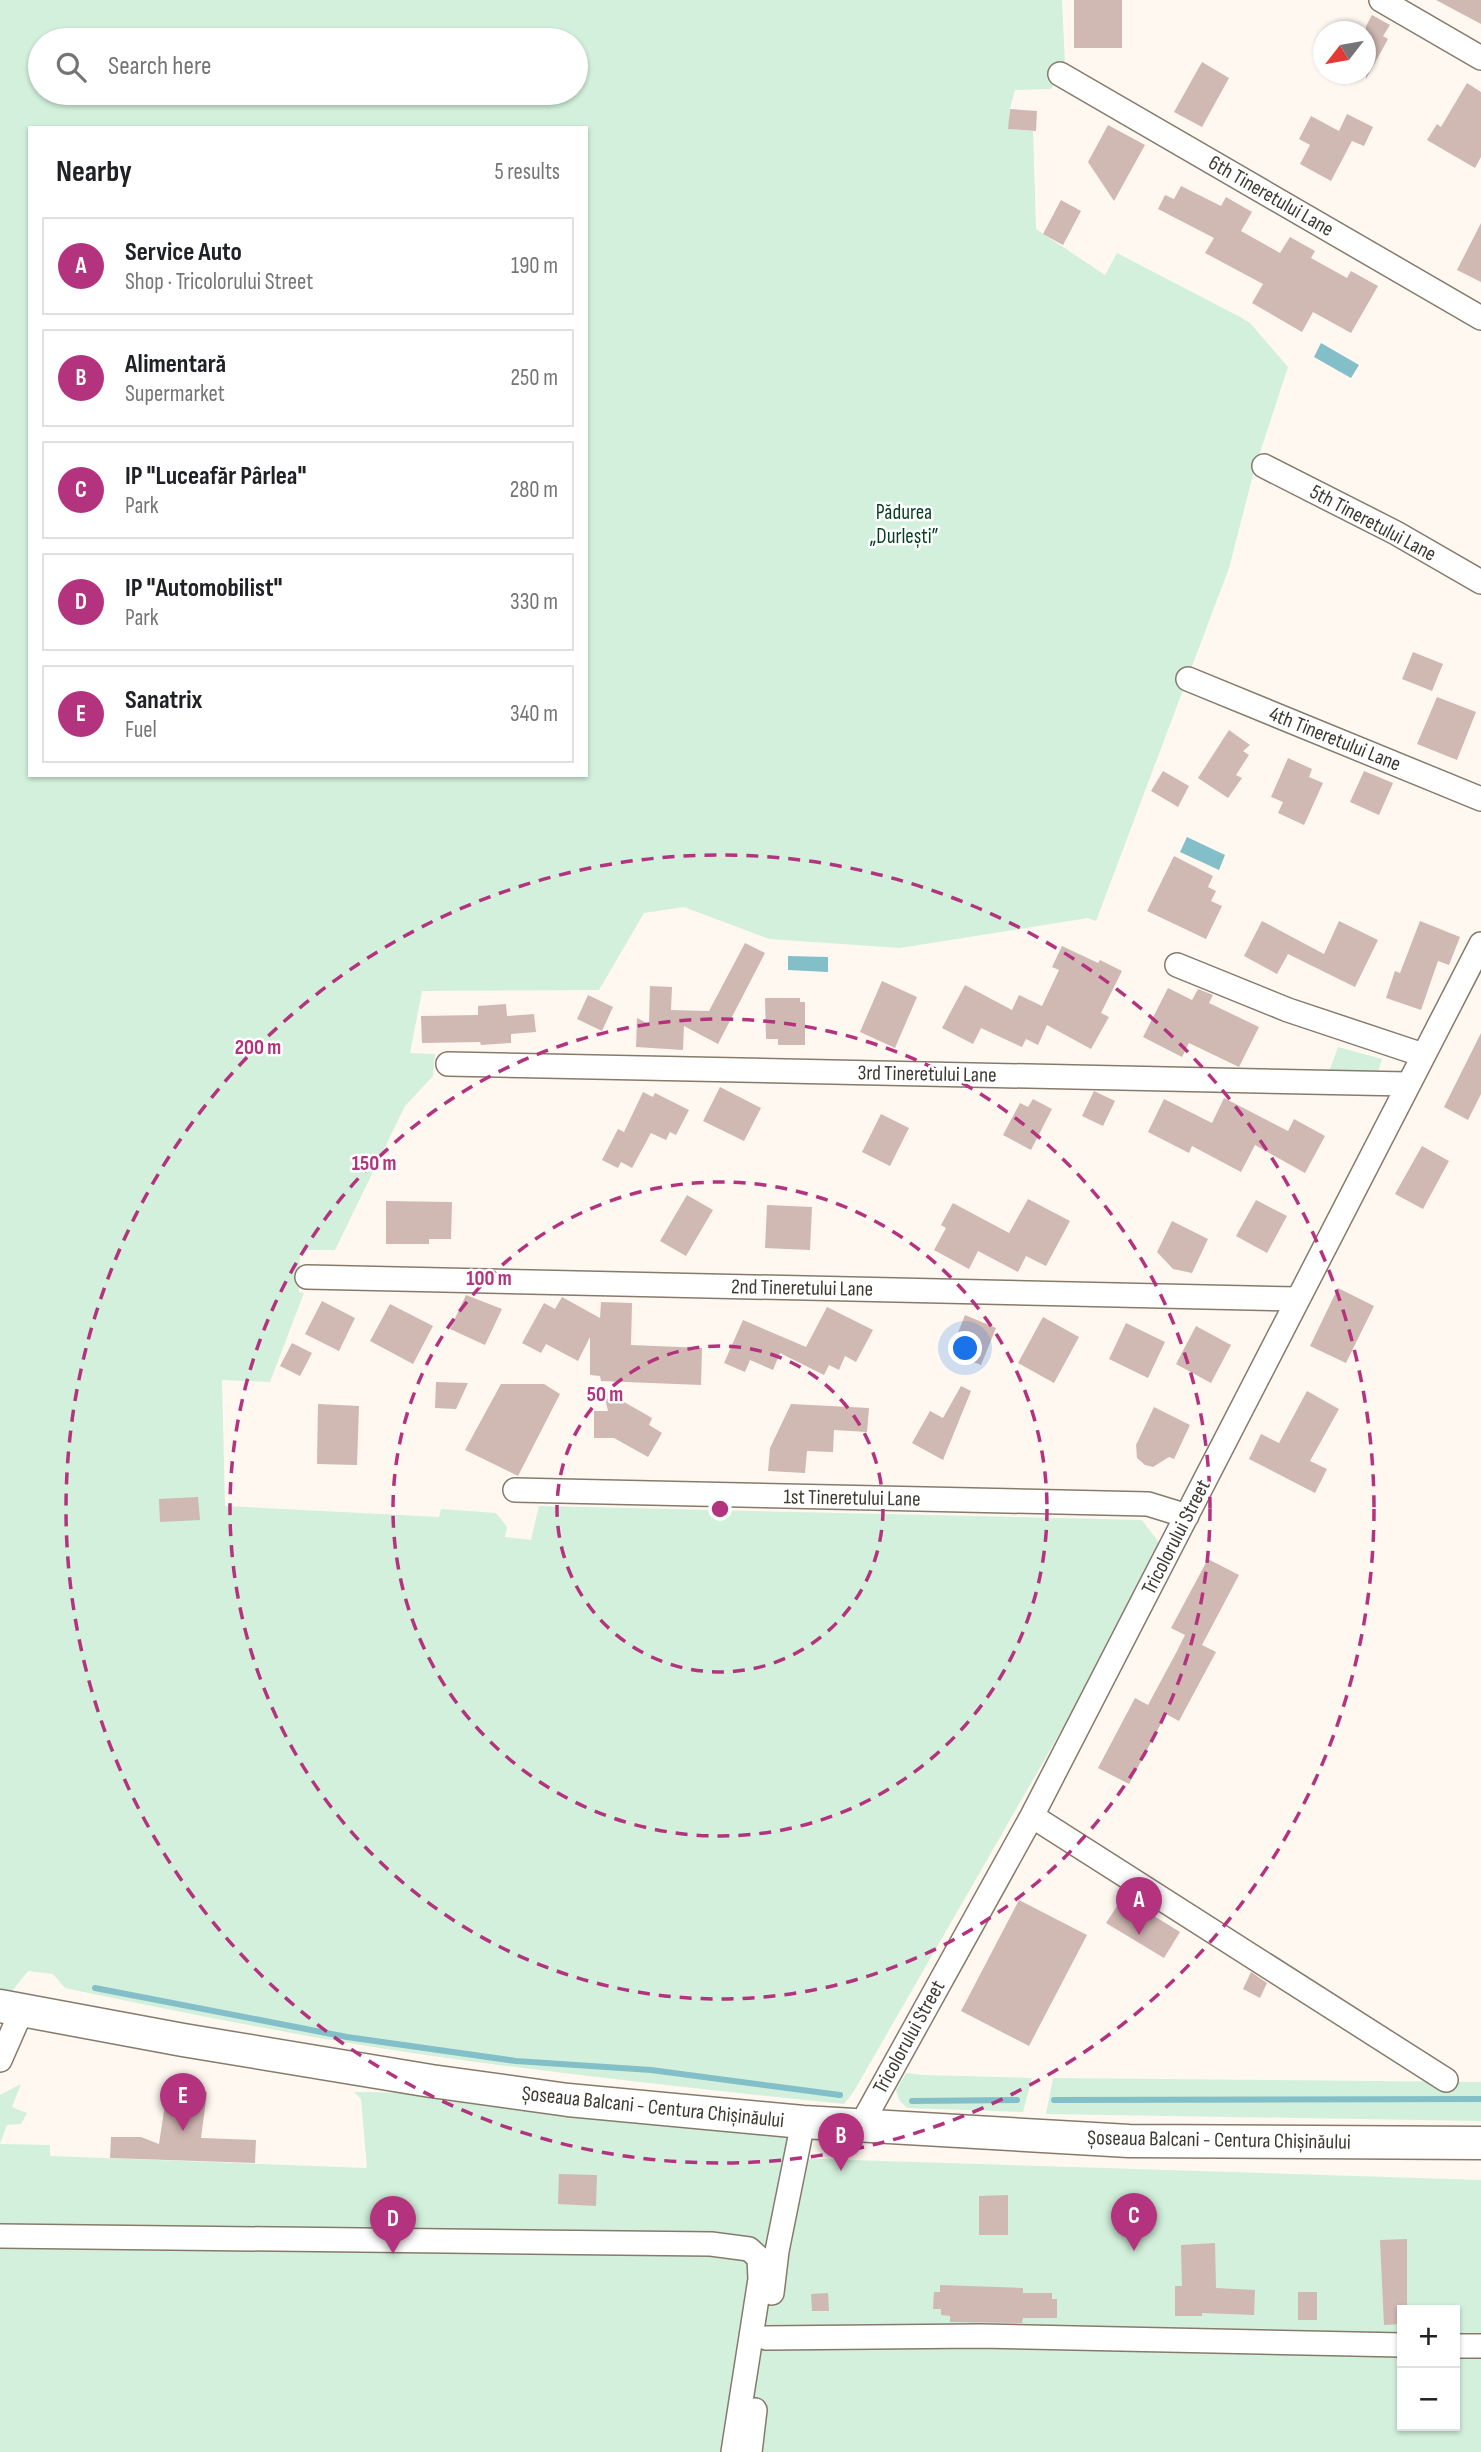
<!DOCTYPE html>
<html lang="en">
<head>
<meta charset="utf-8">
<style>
  :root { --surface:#fff; --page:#f6f6f6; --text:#202124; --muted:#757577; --line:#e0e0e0; --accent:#b4337e }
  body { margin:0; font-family:"Sofia Sans Condensed",sans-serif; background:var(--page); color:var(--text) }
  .controls { position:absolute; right:21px; bottom:21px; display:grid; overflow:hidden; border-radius:0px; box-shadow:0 2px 5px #0004 }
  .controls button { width:63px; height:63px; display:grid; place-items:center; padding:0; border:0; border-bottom:2px solid var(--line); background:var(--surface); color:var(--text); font:35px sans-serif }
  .compass { position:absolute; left:1313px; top:21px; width:63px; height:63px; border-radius:50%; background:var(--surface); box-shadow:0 2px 5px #0004; rotate:239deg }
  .you { position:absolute; left:966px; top:1349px; width:24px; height:24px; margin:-18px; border:5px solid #fff; border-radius:50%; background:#1a73e8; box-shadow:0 0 0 10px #1a73e833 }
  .badge { display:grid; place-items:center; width:46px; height:46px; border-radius:50%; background:var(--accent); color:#fff; font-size:23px; font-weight:700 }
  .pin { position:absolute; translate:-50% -58px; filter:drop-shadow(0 2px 4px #0008) }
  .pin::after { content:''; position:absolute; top:37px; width:24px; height:21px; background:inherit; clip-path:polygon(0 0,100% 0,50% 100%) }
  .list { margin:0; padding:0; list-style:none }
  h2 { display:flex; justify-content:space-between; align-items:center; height:91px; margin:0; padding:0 28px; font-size:30px }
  h2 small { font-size:23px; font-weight:400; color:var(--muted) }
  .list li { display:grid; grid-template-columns:46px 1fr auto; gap:21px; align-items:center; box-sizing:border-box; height:98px; margin:0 14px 14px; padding:0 14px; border:2px solid var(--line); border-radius:0px }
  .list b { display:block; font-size:26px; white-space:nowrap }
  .list p { margin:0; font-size:23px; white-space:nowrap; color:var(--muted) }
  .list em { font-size:23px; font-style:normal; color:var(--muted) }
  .icon { flex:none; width:38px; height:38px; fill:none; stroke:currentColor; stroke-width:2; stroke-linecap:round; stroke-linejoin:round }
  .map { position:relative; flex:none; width:1481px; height:2452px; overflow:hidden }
  .search { position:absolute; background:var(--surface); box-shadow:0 2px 5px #0004; left:28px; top:28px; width:560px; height:77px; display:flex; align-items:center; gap:18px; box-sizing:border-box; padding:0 24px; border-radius:38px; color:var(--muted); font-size:26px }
  .panel { position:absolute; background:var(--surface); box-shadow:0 2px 5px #0004; left:28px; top:126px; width:560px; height:651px; border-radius:0px }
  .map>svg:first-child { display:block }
</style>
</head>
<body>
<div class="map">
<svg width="1481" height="2452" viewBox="0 0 1481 2452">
  <rect width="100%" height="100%" fill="#fef8f1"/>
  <path fill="#d2f0db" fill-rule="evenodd" d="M0,0H1062L1065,65L1051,89L1015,90L1009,112V129L1033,131L1036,229L1105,275L1117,253L1240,317L1250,323L1288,367L1254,471L1229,568L1096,921L1088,918L900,948L769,939L684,907L644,913L599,990L422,991L410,1053L435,1054L433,1076L405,1106L335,1250H300L299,1292L304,1293L270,1382L222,1380L225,1506L439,1517L441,1509L496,1513L507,1527L505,1537L531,1540L539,1506L1142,1520L1160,1544L1114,1639L854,2091L844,2104C700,2089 556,2074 413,2053C296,2036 181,2012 65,1988L53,1974L28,1971L9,1995L0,1993ZM40,40H576V93H40ZM30,128H586V775H30Z
    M1338,1047L1382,1059L1378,1072H1329Z
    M906,2073L923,2075L1032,2078L1023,2112L907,2108L899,2100L896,2090Z
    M1053,2078L1481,2082V2121L1046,2114Z
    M21,2084L12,2107L27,2113L21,2124L7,2125L0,2144L50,2145V2156L367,2168L361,2099L354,2092L422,2093L789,2132L788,2158L1481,2180V2452H0V2095ZM1402,2310H1455V2426H1402Z"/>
  <path fill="#82bfc8" d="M1321,343L1359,365L1351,378L1314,357Z
    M1187,837L1225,855L1219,870L1180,852Z
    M788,956L828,957V972L788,970Z"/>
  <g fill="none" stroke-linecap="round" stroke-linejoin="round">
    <path stroke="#82bfc8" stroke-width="6" d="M95,1988L347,2037L516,2061L651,2070L840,2095
      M1054,2100L1481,2099
      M912,2101L1017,2100"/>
  </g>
  <path fill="#d0b8b3" d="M1074,0H1122V48H1074Z
    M1436,0H1481V24Z
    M1372,15L1390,25L1383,36L1388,39L1366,79V26Z
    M1202,62L1229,78L1202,127L1174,112Z
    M1467,83L1481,92V157L1475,168L1427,140L1437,124L1441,127Z
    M1010,109L1037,111L1036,131L1008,129Z
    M1347,114L1373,127L1364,146L1352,141L1331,181L1300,164L1310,145L1299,139L1311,116L1339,131Z
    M1108,125L1145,145L1114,201L1088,162Z
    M1181,186L1221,206L1226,197L1252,212L1241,231L1280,253L1290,237L1315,251L1311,258L1347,278L1351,271L1378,286L1351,333L1313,312L1302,332L1252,303L1263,284L1205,253L1214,238L1158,209L1165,195L1174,199Z
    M1061,200L1081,211L1063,245L1043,234Z
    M1481,223V282L1457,270Z
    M1413,652L1443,664L1432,691L1402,679Z
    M1437,697L1476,712L1457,760L1417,744Z
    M1229,730L1250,745L1243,751L1249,755L1236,775L1242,778L1228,798L1198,778Z
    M1288,758L1312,769L1309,777L1323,783L1304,825L1278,813L1283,802L1271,797Z
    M1163,771L1189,786L1178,807L1151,791Z
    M1364,771L1393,783L1379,815L1350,802Z
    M1174,856L1213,876L1208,887L1216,891L1211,901L1222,906L1206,939L1147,911Z
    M1262,921L1324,954L1339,921L1378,940L1355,987L1288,954L1277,974L1244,956Z
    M1420,921L1460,937L1449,965L1438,961L1421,1010L1386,998L1395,971L1400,973Z
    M745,943L765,953L718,1044L684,1026L683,1050L636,1047L637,1018L649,1024L650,986L672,987L671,1010L709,1011Z
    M1062,946L1098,963L1100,960L1122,971L1101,1013L1109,1017L1091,1049L1047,1025L1038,1045L1026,1039L1022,1047L981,1028L973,1044L942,1028L965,985L1012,1010L1019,995L1042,1006L1059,970L1052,967Z
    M882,981L917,997L895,1048L860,1032Z
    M1168,988L1192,1000L1198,989L1213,995L1209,1003L1259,1027L1239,1067L1189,1043L1182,1057L1143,1037Z
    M588,995L613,1007L602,1031L577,1019Z
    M765,998H800V1002H805V1045H778V1039H766Z
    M506,1004L507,1016L534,1014L536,1032L511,1034V1043L481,1045L480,1042L422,1043L421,1016L478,1015V1006Z
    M1481,1033V1094L1468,1120L1444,1107Z
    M720,1087L761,1108L744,1141L703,1121Z
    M1094,1091L1115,1101L1103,1126L1082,1116Z
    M643,1092L653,1097L655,1093L689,1110L676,1135L670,1132L666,1140L651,1133L632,1168L621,1162L618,1168L602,1160L618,1129L624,1132Z
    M1224,1098L1288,1131L1294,1119L1325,1136L1305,1173L1255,1145L1241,1172L1192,1146L1189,1153L1148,1132L1164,1099L1212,1123Z
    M1033,1099L1052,1109L1031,1150L1003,1135L1020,1103L1028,1107Z
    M881,1114L909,1128L890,1166L862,1152Z
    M1422,1146L1449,1161L1423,1209L1395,1194Z
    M687,1195L713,1210L686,1256L660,1241Z
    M1028,1199L1070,1221L1046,1266L1026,1256L1018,1272L978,1251L969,1269L934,1250L946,1228L941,1225L953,1203L1009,1233Z
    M1256,1200L1287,1216L1267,1253L1236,1236Z
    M386,1201L452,1202L451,1239H429V1244H386Z
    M767,1205L812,1207L810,1250L765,1248Z
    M1172,1221L1208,1239L1192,1273L1173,1269L1157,1252Z
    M1338,1288L1374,1306L1346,1363L1310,1346Z
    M466,1295L502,1309L485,1345L450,1329Z
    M562,1297L600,1318L601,1302L632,1303L631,1345L702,1348L701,1385L601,1381L600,1376L590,1375V1337L578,1361L546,1344L541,1353L522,1343L544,1303L555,1309Z
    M322,1301L355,1318L339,1351L305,1334Z
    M390,1304L433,1326L413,1364L370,1341Z
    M827,1307L873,1330L856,1362L845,1356L839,1370L829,1365L824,1375L780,1353L773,1370L750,1360L745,1372L724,1363L743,1320L806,1347Z
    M965,1315L996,1328L981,1365L950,1353Z
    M1043,1317L1079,1337L1054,1383L1018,1363Z
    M1126,1323L1165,1342L1148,1378L1109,1359Z
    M1196,1326L1231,1345L1211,1383L1176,1364Z
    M292,1343L312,1353L300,1376L280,1366Z
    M436,1382L468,1383L456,1409L435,1408Z
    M501,1384H544L560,1394L518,1476L465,1450Z
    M961,1386L971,1391L943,1460L912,1443L930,1411L943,1418Z
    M603,1390L652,1418L649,1425L662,1433L648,1457L614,1438H594V1411H608Z
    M1307,1391L1339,1409L1310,1461L1327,1469L1315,1493L1249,1459L1261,1434L1279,1443Z
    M318,1404L359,1406L357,1465L317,1464Z
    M791,1404L869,1408L867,1432L834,1430L833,1452L807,1451L805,1473L768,1471L770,1448Z
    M1154,1407L1190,1425L1174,1459L1169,1457L1153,1467L1145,1465L1137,1458L1136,1445Z
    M198,1497L200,1520L160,1522L159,1499Z
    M1208,1559L1239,1575L1202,1645L1216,1652L1179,1721L1166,1714L1129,1784L1098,1768L1135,1698L1148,1705L1176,1653L1185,1635L1171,1628Z
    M1123,1897L1180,1932L1164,1958L1106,1923Z
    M1019,1900L1087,1935L1029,2046L961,2011Z
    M1251,1972L1267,1983L1260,1998L1243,1989Z
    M168,2085L207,2092L201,2138L256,2140L255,2163L110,2158L111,2137H141L159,2144Z
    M559,2174L597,2175L596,2206L558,2204Z
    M1008,2195V2235H979V2196Z
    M1407,2239V2310H1402V2324L1384,2325L1380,2240Z
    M1215,2243L1216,2288L1255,2290L1254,2315L1202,2313V2316H1175V2286H1182L1181,2245Z
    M940,2285L1023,2288V2293H1052V2299H1057V2318H1023L1022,2323L950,2322V2316L941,2315V2309H933L934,2292H940Z
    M1298,2292H1317V2320H1298Z
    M828,2293L829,2311H812L811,2294Z"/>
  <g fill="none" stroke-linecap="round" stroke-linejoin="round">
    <defs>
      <path id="minor" d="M1381,0L1481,58
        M1060,74L1481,318
        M1264,466L1396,533L1481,582
        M1188,679L1481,799
        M1177,965L1288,1010L1423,1055
        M448,1064L1407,1084
        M307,1277L1298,1299
        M515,1490L1148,1504L1187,1516
        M1032,1816L1446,2080
        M0,2060L22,2010
        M861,2125L1032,1816L1481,944
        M0,2236L711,2244L749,2249L759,2258L760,2279L733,2452
        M772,2293L777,2251L803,2122
        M766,2338L980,2336L1402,2345
        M1455,2346H1481
        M750,2452L755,2410"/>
      <path id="highway" d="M0,2006L183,2040L431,2081L568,2100L803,2122L1129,2141L1481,2143"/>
    </defs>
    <use href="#minor" stroke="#877a6a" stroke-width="26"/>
    <use href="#highway" stroke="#877a6a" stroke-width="35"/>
    <use href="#minor" stroke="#fff" stroke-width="23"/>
    <use href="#highway" stroke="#fff" stroke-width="32"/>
  </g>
  <g fill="none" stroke="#b4337e" stroke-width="3.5" stroke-dasharray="12 9">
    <circle cx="720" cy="1509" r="163"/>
    <circle cx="720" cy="1509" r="327"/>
    <circle cx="720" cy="1509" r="490"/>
    <circle cx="720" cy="1509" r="654"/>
  </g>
  <g text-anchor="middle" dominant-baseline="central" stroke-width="5" stroke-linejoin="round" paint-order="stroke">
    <g font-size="21" fill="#3e3932" stroke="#fff">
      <text transform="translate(1271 196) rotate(30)">6th Tineretului Lane</text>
      <text transform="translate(1373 523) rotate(28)">5th Tineretului Lane</text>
      <text transform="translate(1335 739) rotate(22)">4th Tineretului Lane</text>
      <text transform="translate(927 1074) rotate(1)">3rd Tineretului Lane</text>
      <text transform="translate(802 1288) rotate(1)">2nd Tineretului Lane</text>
      <text transform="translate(852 1498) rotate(1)">1st Tineretului Lane</text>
      <text transform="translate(1176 1537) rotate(-63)">Tricolorului Street</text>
      <text transform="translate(909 2037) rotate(-61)">Tricolorului Street</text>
      <text transform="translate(653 2107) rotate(6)">Șoseaua Balcani - Centura Chișinăului</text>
      <text transform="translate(1219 2140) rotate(1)">Șoseaua Balcani - Centura Chișinăului</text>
    </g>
    <g font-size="21" fill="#063e22" stroke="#fff">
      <text x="904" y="512">Pădurea<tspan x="904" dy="24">„Durlești”</tspan></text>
    </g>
  </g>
  <circle cx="720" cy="1509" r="10" fill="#b4337e" stroke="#fff" stroke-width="3.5"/>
  <g font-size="21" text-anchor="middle" font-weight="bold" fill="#b4337e" stroke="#fff" stroke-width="5" stroke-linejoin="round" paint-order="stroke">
    <text x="258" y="1054">200 m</text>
    <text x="374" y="1170">150 m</text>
    <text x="489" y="1285">100 m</text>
    <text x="605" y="1401">50 m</text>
  </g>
</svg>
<div class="controls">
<button>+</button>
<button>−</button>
</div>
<svg class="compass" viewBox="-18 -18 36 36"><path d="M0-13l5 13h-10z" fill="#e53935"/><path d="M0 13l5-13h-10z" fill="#757577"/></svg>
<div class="you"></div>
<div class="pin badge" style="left:1139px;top:1935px">A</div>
<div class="pin badge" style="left:841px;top:2171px">B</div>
<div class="pin badge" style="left:1134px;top:2251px">C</div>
<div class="pin badge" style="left:393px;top:2254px">D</div>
<div class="pin badge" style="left:183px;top:2131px">E</div>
<div class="search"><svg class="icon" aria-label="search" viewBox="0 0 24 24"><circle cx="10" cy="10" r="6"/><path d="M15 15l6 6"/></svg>Search here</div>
<section class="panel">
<h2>Nearby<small>5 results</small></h2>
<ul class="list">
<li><span class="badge">A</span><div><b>Service Auto</b><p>Shop · Tricolorului Street</p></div><em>190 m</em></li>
<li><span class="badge">B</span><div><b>Alimentară</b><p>Supermarket</p></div><em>250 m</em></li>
<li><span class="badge">C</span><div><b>IP &quot;Luceafăr Pârlea&quot;</b><p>Park</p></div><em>280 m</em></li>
<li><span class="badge">D</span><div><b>IP &quot;Automobilist&quot;</b><p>Park</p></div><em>330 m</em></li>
<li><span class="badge">E</span><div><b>Sanatrix</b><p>Fuel</p></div><em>340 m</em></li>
</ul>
</section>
</div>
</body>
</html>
